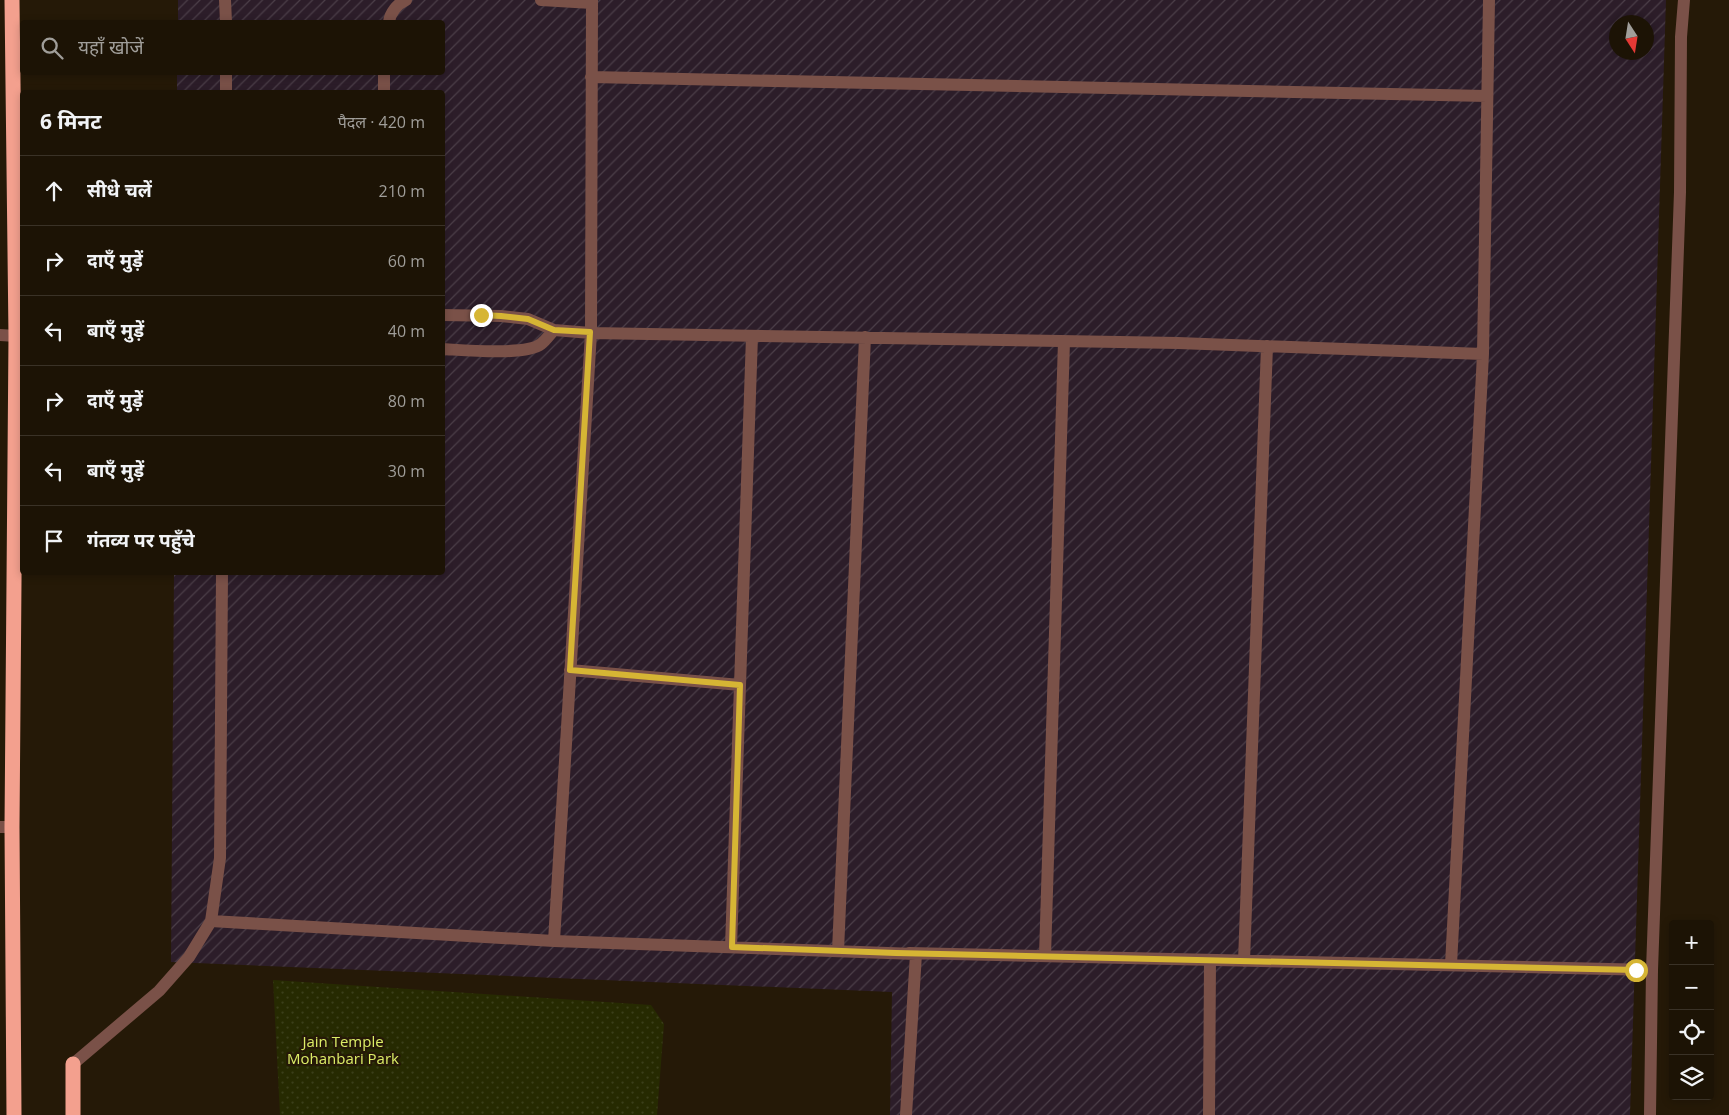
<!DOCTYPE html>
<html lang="hi">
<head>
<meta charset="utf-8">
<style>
  :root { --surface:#1c1305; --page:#292013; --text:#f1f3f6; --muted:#a09e9a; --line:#3a3227 }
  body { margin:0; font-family:"Open Sans","Noto Sans Devanagari",sans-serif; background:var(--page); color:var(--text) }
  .controls { position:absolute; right:15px; bottom:15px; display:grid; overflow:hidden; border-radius:5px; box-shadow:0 2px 8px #0003 }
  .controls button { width:45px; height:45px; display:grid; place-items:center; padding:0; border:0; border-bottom:1px solid var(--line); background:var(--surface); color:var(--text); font:25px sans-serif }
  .compass { position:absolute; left:1609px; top:15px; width:45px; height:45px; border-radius:50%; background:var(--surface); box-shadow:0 2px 8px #0003; rotate:168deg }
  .stop { position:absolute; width:15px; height:15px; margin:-11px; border:4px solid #d6b534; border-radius:50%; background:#fff }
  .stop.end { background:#d6b534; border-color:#fff; box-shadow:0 1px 5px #0008 }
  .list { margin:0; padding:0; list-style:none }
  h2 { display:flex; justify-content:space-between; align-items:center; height:65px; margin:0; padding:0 20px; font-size:21px }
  h2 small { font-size:16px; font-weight:400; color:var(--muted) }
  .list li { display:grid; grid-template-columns:32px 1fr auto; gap:15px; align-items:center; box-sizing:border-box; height:70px; padding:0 20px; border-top:1px solid var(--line) }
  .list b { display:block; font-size:19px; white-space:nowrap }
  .list em { font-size:16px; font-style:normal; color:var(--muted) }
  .icon { flex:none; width:28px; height:28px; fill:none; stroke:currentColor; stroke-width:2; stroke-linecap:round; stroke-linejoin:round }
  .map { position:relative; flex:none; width:1729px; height:1115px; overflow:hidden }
  .search { position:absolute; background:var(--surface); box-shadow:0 2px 8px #0003; left:20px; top:20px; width:425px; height:55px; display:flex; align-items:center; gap:12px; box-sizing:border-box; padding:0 18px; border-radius:5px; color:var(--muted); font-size:19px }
  .panel { position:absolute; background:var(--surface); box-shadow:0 2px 8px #0003; left:20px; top:90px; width:425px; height:485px; border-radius:5px }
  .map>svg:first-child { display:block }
</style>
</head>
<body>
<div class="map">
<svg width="1729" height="1115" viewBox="0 0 1729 1115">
  <defs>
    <pattern id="industrial-furrows" width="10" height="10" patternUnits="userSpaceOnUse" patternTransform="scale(1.25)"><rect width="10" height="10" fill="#2c1d29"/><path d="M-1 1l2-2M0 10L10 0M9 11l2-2" fill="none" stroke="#4b3e48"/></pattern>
    <pattern id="green-dots" width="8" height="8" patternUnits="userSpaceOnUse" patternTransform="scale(1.25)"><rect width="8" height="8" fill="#262a01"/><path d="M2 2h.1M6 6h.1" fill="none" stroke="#3b3f1a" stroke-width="1.8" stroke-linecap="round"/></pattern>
  </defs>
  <rect width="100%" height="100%" fill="#251907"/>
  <path fill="url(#industrial-furrows)" fill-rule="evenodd" d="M178,0H1666L1630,1115H890L892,992L171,962L174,573L442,572V92H177V73L442,72V22H178ZM1616,22H1646V52H1616Z"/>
  <path fill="url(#green-dots)" d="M273,980L651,1005L664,1024L657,1115H280Z"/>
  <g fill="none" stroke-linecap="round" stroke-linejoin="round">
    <path stroke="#7a5148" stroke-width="12" d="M225,0L226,22
      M541,0L592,3
      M389,22C390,13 397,4 406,0
      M591,77L1487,96
      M226,92V72
      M384,92V72
      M442,315L501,316L528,319L554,330L591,333L1178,343L1483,354
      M442,349C463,350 526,356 541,344C546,340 550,334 554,330
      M570,670L740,685
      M211,921L554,941L916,954L906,1115
      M554,941L591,333L592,0
      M731,947L752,336
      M838,951L865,337
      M909,953L1652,970
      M1045,956L1064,341
      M1244,961L1267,346
      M1451,965L1483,354L1489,0
      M73,1064L159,991L189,957L211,921L220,858L222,572
      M1209,1115L1210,960"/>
    <path stroke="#7a5148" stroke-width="12" d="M0,335L16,336
      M0,827H12
      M1650,1115L1652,970L1680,192L1681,37L1684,0"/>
    <path stroke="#f3a08e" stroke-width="15" d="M12,0L16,336L12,827L14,1115
      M73,1115V1064"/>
  </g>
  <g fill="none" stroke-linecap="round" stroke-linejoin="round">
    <path stroke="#d6b534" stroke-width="6" d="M481,315L501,316L528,319L554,330L590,332L570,670L740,685L732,947L896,953L1636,970"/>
  </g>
  <g text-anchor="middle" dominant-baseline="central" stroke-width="4.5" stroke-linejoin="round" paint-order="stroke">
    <g font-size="15" fill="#dced67" stroke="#251907">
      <text x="343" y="1041">Jain Temple<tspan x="343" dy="17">Mohanbari Park</tspan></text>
    </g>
  </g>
</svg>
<div class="controls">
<button>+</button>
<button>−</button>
<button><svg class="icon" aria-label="locate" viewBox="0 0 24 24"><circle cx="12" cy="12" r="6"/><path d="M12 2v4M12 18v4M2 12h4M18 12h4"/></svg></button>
<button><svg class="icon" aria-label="layers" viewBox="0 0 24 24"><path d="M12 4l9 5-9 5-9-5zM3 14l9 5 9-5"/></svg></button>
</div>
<svg class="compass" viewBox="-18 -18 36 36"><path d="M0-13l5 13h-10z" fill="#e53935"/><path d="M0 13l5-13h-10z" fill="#a09e9a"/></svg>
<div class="stop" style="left:1636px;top:970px"></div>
<div class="stop end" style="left:481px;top:315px"></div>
<div class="search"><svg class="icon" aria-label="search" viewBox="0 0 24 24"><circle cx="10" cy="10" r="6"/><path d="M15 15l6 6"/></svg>यहाँ खोजें</div>
<section class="panel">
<h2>6 मिनट<small>पैदल · 420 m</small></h2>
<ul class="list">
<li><svg class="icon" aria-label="ahead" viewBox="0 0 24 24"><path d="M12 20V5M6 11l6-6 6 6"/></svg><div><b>सीधे चलें</b></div><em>210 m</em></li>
<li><svg class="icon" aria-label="right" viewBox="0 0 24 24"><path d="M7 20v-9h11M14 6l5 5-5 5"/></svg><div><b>दाएँ मुड़ें</b></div><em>60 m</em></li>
<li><svg class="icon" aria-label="left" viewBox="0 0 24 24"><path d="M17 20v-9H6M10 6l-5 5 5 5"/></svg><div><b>बाएँ मुड़ें</b></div><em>40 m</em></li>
<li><svg class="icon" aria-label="right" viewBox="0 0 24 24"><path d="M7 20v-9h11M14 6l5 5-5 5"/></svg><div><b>दाएँ मुड़ें</b></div><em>80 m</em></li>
<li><svg class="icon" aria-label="left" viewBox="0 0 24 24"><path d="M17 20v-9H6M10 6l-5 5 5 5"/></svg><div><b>बाएँ मुड़ें</b></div><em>30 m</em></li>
<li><svg class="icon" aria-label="arrive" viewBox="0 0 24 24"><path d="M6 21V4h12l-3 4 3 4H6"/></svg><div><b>गंतव्य पर पहुँचे</b></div></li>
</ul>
</section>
</div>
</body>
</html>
